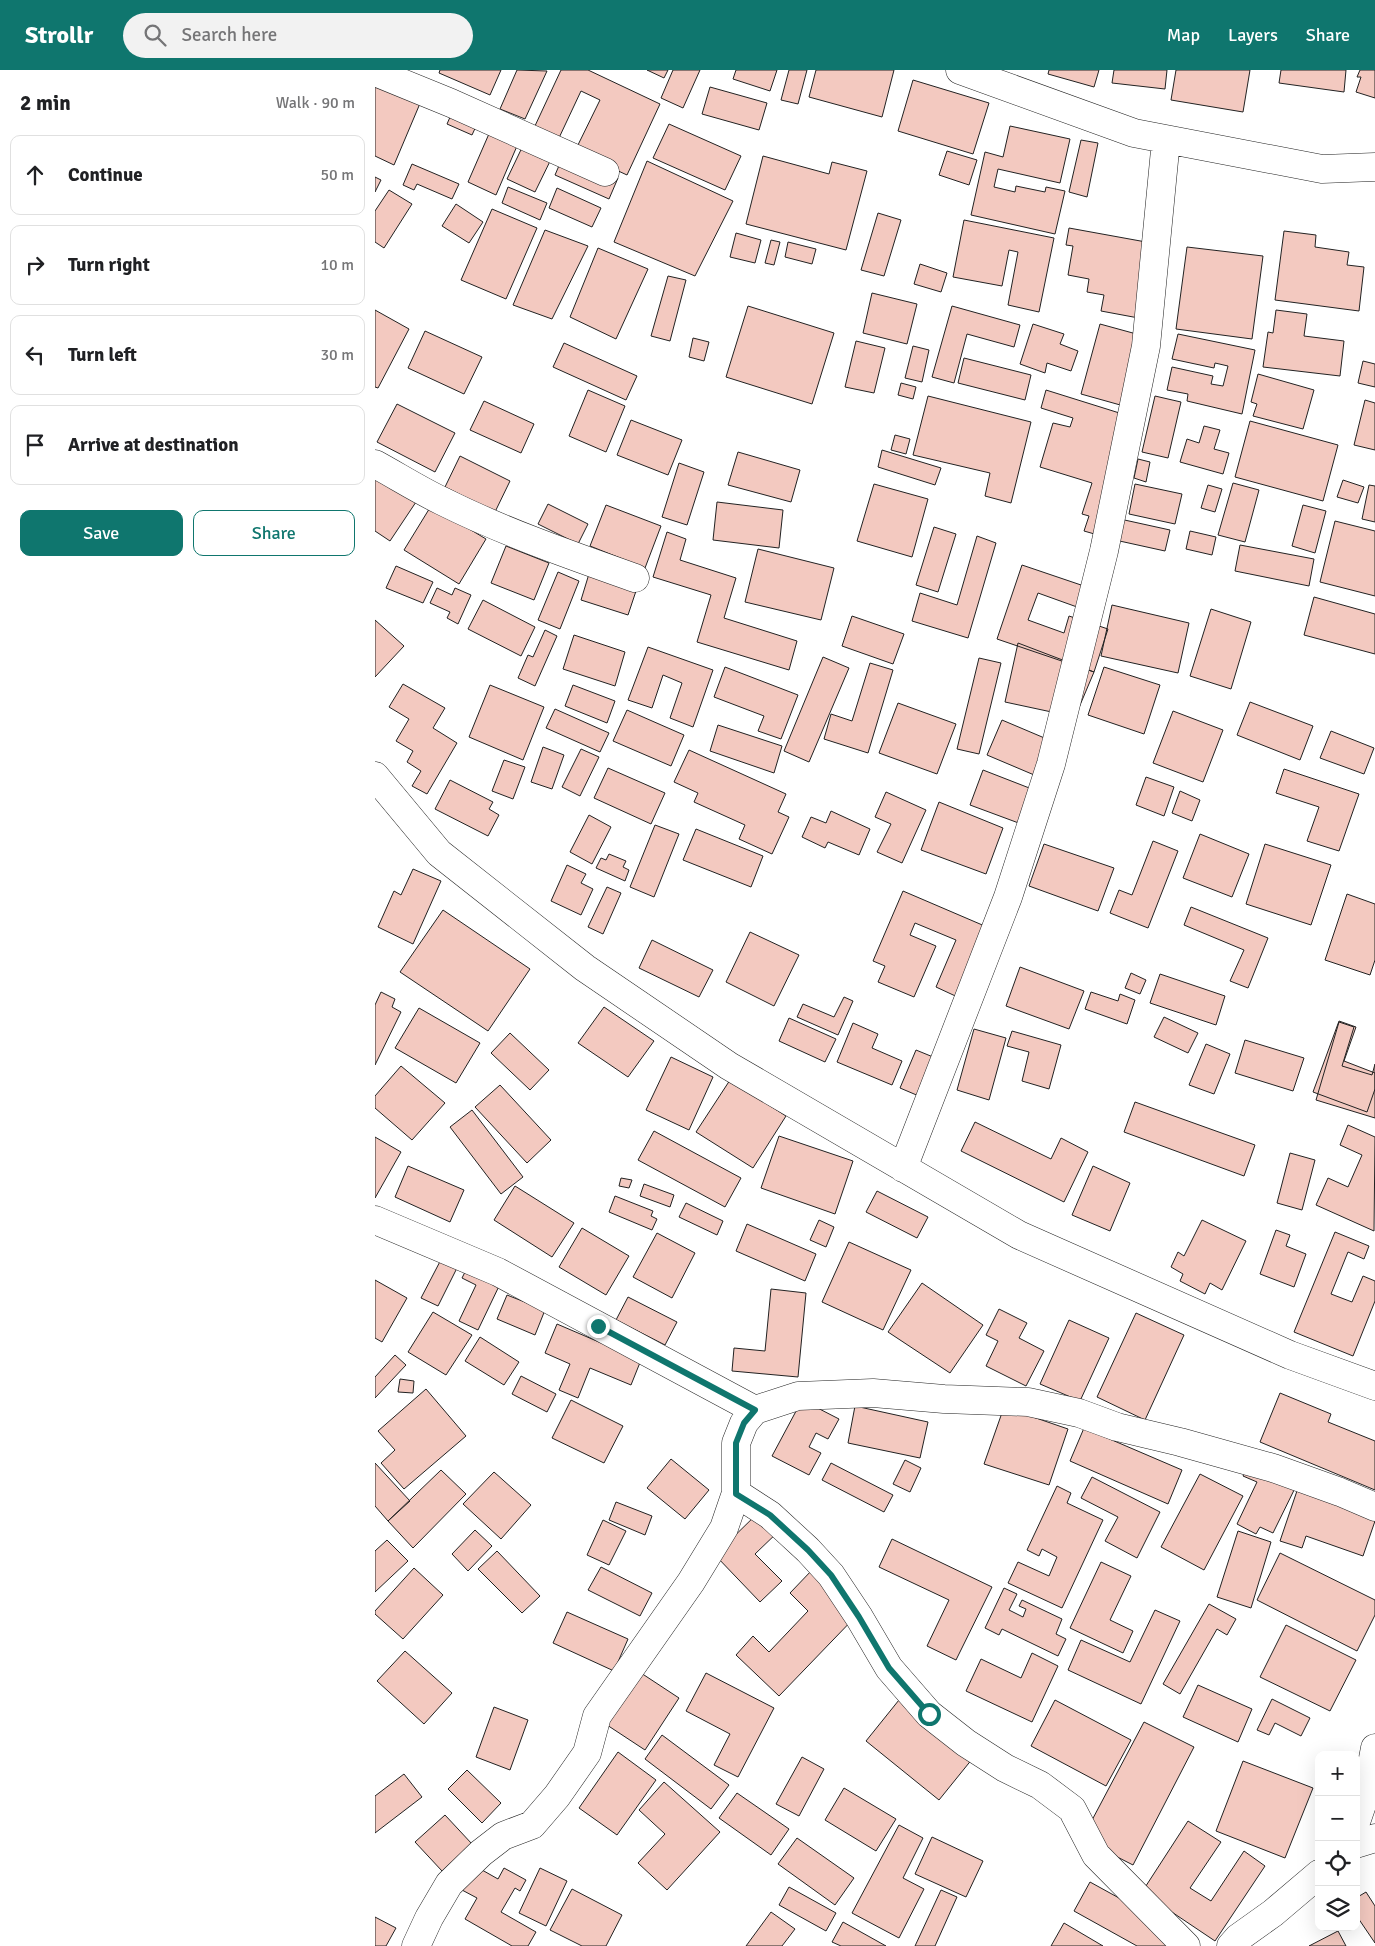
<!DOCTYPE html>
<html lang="en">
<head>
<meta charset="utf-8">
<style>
  :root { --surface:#fff; --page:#f2f2f2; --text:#202124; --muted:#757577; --line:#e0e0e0; --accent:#0f766e }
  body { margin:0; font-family:Signika,sans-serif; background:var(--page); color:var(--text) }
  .controls { position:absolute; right:15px; bottom:15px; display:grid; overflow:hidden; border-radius:10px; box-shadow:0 5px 20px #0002 }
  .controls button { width:45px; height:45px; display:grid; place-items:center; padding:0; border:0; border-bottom:1px solid var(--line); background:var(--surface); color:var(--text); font:25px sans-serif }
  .stop { position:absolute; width:15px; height:15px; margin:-11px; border:4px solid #0f766e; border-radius:50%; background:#fff }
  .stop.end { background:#0f766e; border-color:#fff; box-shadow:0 1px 5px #0008 }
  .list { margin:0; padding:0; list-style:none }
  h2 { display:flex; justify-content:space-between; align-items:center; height:65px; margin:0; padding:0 20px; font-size:21px }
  h2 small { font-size:16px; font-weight:400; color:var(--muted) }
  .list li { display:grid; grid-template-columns:32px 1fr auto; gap:15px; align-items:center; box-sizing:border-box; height:80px; margin:0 10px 10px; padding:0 10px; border:1px solid var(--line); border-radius:10px }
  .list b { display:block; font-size:19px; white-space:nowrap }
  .list em { font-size:16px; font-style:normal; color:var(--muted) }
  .actions { display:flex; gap:10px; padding:15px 20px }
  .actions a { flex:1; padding:11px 0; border:1px solid var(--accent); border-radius:10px; text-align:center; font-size:18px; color:var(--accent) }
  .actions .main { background:var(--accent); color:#fff }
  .icon { flex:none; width:28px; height:28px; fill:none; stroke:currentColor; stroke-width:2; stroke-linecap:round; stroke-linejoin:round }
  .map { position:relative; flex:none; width:1000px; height:1876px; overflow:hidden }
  header { display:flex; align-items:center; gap:30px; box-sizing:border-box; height:70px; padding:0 25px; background:var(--accent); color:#fff }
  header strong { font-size:24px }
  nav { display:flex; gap:28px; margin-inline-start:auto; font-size:18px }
  .search { width:350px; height:45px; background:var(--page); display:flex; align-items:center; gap:12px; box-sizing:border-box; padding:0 18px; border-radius:28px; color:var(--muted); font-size:19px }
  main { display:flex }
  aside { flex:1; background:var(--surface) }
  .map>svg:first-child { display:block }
</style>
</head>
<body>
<header>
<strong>Strollr</strong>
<div class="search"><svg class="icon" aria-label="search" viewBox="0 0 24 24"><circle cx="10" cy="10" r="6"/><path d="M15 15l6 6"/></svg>Search here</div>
<nav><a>Map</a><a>Layers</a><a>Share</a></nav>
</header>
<main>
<aside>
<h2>2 min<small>Walk · 90 m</small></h2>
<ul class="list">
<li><svg class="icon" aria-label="ahead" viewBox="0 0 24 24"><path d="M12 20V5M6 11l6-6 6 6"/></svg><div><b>Continue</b></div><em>50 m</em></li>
<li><svg class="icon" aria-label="right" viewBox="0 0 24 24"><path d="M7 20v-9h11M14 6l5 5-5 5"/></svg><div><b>Turn right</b></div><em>10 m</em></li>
<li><svg class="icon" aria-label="left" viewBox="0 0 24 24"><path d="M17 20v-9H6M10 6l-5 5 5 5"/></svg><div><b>Turn left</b></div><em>30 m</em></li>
<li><svg class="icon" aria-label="arrive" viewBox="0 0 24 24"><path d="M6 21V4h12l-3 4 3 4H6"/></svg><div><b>Arrive at destination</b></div></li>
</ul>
<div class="actions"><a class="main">Save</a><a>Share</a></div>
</aside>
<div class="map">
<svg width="1000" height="1876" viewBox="0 0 1000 1876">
  <rect width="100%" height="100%" fill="#fff"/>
  <path fill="#f3c9c0" stroke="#222" d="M65,0H126L115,25L64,3Z
    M142,0L172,1L150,49L125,39Z
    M186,0H213L285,34L252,105L200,81L225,30L206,21L183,70L159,58Z
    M272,0H293L289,8Z
    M298,0H325L308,38L286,28Z
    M361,0H402L395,21L358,9Z
    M414,0H432L423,34L406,30Z
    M441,0H519L507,47L434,27Z
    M674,0H724L719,17L673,4Z
    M739,0H792L790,19L737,13Z
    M801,0H875L868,42L796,30Z
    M906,0H971L969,22L904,13Z
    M985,0H1000V28L981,22L986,7H982Z
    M0,3L49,24L19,95L0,86Z
    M538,10L614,33L598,84L523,61Z
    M335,17L392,33L384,60L327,44Z
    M79,38L109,39L97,65L72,54Z
    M120,50L148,62L121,125L93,112Z
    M294,54L366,86L350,120L278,88Z
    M635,56L695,69L685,113L623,99L619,117L640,122L641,116L670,122L671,117L690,121L680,164L596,145L610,82L628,87Z
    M153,65L181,79L160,122L132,109Z
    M706,70L723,73L712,127L694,122Z
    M572,81L602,90L594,115L564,105Z
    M189,84L243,108L234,129L180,105Z
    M388,86L454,104L457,92L492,101L471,180L371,154Z
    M272,91L358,131L320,206L239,172Z
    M37,94L84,114L77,129L42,114L39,120L28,115Z
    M0,107L6,110L0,122Z
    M133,117L172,133L165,150L127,133Z
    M182,118L226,138L217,157L174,138Z
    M14,120L37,134L9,178L0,172V141Z
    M81,134L108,152L94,173L67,156Z
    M117,139L162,158L131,229L86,210Z
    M503,143L526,150L509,206L486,200Z
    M589,150L679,168L664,242L633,235L643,182L634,180L627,216L578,207Z
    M694,158L782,174L769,249L726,241L729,225L712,222L714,209L693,205L698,176L691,175Z
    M170,160L213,176L177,249L138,235Z
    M909,161L941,165L940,177L974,182L972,195L989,197L984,241L900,230Z
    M361,163L386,170L380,193L355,187Z
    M396,170L405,172L399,195L390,193Z
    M413,172L441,179L437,194L410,187Z
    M812,177L888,186L877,269L801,259Z
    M223,178L273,199L241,269L195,247Z
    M545,194L572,203L566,222L539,214Z
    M293,206L311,210L295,271L276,266Z
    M497,223L542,234L532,274L488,263Z
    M373,236L459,263L437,334L351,307Z
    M577,236L645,255L639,277L592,264L579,313L557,307Z
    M0,240L34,259L3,318L0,317Z
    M901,240L932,244L929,266L969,271L965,306L888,297L893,262L898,263Z
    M658,254L689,264L685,274L703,281L696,301L672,293L670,303L645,294Z
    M725,254L776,268L756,338L706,324Z
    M50,261L107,287L89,324L33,298Z
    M803,264L880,280L867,344L812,331L813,324L792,320L797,297L838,306L836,314L848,316L853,296L840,293L839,298L797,289Z
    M318,268L334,272L329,291L314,287Z
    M481,271L510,278L499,323L470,317Z
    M189,273L262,306L251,330L178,297Z
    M538,276L554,280L547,312L530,308Z
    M589,288L656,305L650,330L583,313Z
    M988,291L1000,294V317L983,313Z
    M883,304L939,320L928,359L878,346L882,334L876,332Z
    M526,313L541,317L538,329L523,325Z
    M213,320L250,336L231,382L194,366Z
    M671,320L754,346L730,467L709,461L714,446L707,444L717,413L665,397L678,353L695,357L698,348L666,338Z
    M553,326L656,352L636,433L610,426L615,403L538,385Z
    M780,326L806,332L793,388L767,382Z
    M990,330L1000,333V380L979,375Z
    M109,331L159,354L146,383L95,360Z
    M22,334L80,363L60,402L2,372Z
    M256,350L307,370L293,405L242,385Z
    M875,351L963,375L948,431L860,407Z
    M829,356L845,360L839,379L854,383L848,404L805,392L812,369L824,373Z
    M520,365L535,369L531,384L516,380Z
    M507,380L566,398L560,415L503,397Z
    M363,382L425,400L416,432L353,415Z
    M85,386L135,411L120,442L70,417Z
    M763,389L775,392L771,412L759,408Z
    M304,393L329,402L312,455L287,447Z
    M0,403L41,432L15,471L0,461Z
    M968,410L989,417L983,433L962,427Z
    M858,413L884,420L870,472L843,465Z
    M499,414L553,429L537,487L482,471Z
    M760,414L807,424L800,454L754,444Z
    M833,415L847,419L840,442L826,438Z
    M994,415L1000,416V452L987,449Z
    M342,432L408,440L404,478L338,470Z
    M173,434L213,454L203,474L163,454Z
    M231,435L286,456L270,498L215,476Z
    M928,435L951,441L940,483L917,476Z
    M56,436L111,469L84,514L29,480Z
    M745,449L795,460L790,481L740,470Z
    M960,451L1000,461V526L945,512Z
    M559,457L581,464L563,522L541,515Z
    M815,461L841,467L837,485L811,479Z
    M292,462L311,469L305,490L361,508L349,548L422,571L414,600L322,572L336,525L278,507Z
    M602,466L621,473L593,568L537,551L545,523L582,535Z
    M865,475L939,489L934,516L860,501Z
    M131,476L174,493L159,530L116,513Z
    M383,479L459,498L446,550L370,532Z
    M217,494L265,509L253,545L206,530Z
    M647,495L709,516L702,537L663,523L653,550L689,563L694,546L733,559L719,602L622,569Z
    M21,496L58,512L48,533L11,518Z
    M183,502L204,511L185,559L163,550Z
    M62,518L77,525L80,518L96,525L83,554L72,548L75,542L55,533Z
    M939,527L1000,544V584L929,565Z
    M108,530L160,557L146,586L93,559Z
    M737,535L814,553L803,603L726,586Z
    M836,539L876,552L856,619L815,606Z
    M477,546L529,564L518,594L467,576Z
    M0,550L29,576L0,607Z
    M170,560L182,566L160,616L143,608L153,585L158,587Z
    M199,565L250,582L240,616L188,599Z
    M643,573L719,602L700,647L630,632Z
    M273,577L338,600L318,657L295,648L307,613L288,605L277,638L253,630Z
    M448,587L474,598L434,692L409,681Z
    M604,588L626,593L604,684L582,679Z
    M495,593L518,600L493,683L449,669L456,644L477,651Z
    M350,597L423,625L406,669L383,661L389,646L339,627Z
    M729,597L785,615L769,664L713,645Z
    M28,614L70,638L58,658L82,673L52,724L37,716L46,701L32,692L38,681L21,671L34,649L14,637Z
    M115,615L169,637L148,690L94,667Z
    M198,615L240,631L232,653L190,636Z
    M875,632L938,656L925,690L862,665Z
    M523,633L581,654L562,704L504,683Z
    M180,639L234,663L225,682L171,658Z
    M252,640L309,665L296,696L238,671Z
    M798,641L848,660L828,712L778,693Z
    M627,650L686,675L671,710L612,685Z
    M343,655L407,676L399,703L335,681Z
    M956,661L999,678L989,704L945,688Z
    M168,677L189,685L177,719L156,712Z
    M206,679L224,687L205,726L187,717Z
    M314,680L411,724L403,742L414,747L397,784L364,769L370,755L319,732L323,723L299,712Z
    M129,690L150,697L138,729L117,721Z
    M233,698L290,723L276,754L219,728Z
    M909,699L984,724L964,781L932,771L944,737L901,723Z
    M608,700L662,721L649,755L595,735Z
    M771,707L799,717L789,746L761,735Z
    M75,710L118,732L114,739L124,745L113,766L60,739Z
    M805,721L825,730L817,751L797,743Z
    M511,722L551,740L527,793L502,782L516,754L500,747Z
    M564,732L628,758L611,804L546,780Z
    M456,741L495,759L484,785L453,772L450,778L427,767L436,747L451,753Z
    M214,745L236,757L217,794L195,782Z
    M280,755L304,764L279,827L255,817Z
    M321,759L388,786L376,817L308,790Z
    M825,764L874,784L857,827L808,808Z
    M778,771L803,781L773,858L735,843L744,820L757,825Z
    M669,774L739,798L723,841L654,816Z
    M890,774L956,795L936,855L871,834Z
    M234,784L251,791L248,797L254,800L250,811L221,798L226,788L231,790Z
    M192,795L211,804L206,813L218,819L206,845L176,831Z
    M38,799L66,811L38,874L3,857L19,821L26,825Z
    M232,817L246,823L228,864L213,857Z
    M528,821L619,860L589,930L561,917L581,870L540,853L535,865L561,876L539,927L503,912L510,896L498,891Z
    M972,824L1000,834V890L995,905L950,890Z
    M816,837L893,868L873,918L855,911L869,880L809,855Z
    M68,840L155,899L113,961L25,902Z
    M375,862L424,885L399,936L351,912Z
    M277,870L338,900L324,927L264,898Z
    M645,897L709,921L694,959L631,936Z
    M756,903L771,910L765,924L750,918Z
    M785,904L850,926L841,955L775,933Z
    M6,922L20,929L17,937L26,942L0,995V935Z
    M716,922L743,931L745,924L760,930L752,954L710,939Z
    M469,927L478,931L463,965L422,947L428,934L459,947Z
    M229,937L279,971L253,1007L203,973Z
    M44,938L105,973L81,1013L20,978Z
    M789,947L823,963L813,983L779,967Z
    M414,948L461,969L450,992L404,971Z
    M964,951L981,957L969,991L1000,1003V1019L992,1042L938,1022Z
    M964,952L979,957L967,996L997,1005L1000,994V1048L941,1030Z
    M478,953L503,964L497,978L527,991L517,1015L462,992Z
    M599,959L631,968L614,1030L582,1020Z
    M637,961L686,975L674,1019L647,1011L654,982L632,976Z
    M135,963L174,1000L155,1020L116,983Z
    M870,970L929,988L918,1021L860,1003Z
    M831,974L855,984L839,1024L814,1015Z
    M541,980L563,989L558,1032L525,1018Z
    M296,987L338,1007L314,1060L271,1040Z
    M26,996L70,1033L37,1070L0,1038V1026Z
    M355,1010L411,1046L378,1098L321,1062Z
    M125,1015L176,1070L152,1093L100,1037Z
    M760,1032L880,1075L869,1106L749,1062Z
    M97,1040L148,1107L126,1124L75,1057Z
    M600,1052L676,1089L686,1068L713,1082L689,1132L586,1081Z
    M973,1055L1000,1067L999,1161L941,1135L953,1108L973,1117L987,1085L965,1075Z
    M279,1061L366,1108L350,1137L263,1090Z
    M404,1066L478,1091L460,1144L386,1118Z
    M0,1067L26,1082L0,1128Z
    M915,1083L940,1090L927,1140L902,1133Z
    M33,1096L89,1120L75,1152L20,1127Z
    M718,1096L755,1113L735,1161L697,1145Z
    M246,1108L257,1110L254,1118L244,1116Z
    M269,1114L299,1125L295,1137L265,1126Z
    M140,1116L199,1153L177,1187L119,1150Z
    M502,1121L553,1147L542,1168L491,1142Z
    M240,1126L278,1141L276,1146L282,1149L277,1160L234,1142Z
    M311,1133L348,1151L342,1165L304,1147Z
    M444,1150L459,1157L451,1177L435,1170Z
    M827,1150L871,1171L847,1220L835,1213L830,1224L805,1211L808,1204L796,1197L803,1182L809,1186Z
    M372,1154L441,1184L430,1211L361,1181Z
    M207,1158L254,1186L231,1225L184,1197Z
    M901,1160L915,1165L911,1176L931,1184L919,1217L885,1204Z
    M960,1162L994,1176L989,1189L973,1182L956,1224L977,1232L988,1206L1000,1211V1231L978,1286L919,1262Z
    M282,1163L320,1183L297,1228L258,1207Z
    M474,1172L536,1200L508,1260L447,1232Z
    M71,1180L87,1188L63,1236L46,1228Z
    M93,1196L126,1212L103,1260L84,1251L101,1215L87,1208Z
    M0,1210L32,1228L7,1272L0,1268Z
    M547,1213L608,1255L575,1303L513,1262Z
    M396,1219L431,1223L423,1307L357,1301L359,1278L390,1281Z
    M132,1225L170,1240L160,1265L122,1249Z
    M253,1227L302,1252L290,1275L241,1250Z
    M624,1239L652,1253L644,1268L669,1281L651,1316L611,1296L623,1271L611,1265Z
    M58,1242L97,1265L71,1305L33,1282Z
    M761,1243L809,1265L770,1350L722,1327Z
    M694,1250L734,1268L705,1331L665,1314Z
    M182,1254L266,1290L256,1315L215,1298L203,1328L184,1320L195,1294L170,1283Z
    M105,1267L144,1292L129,1315L90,1291Z
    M20,1285L31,1295L0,1328V1307Z
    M146,1306L181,1324L172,1342L137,1324Z
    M25,1309L39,1311L38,1323L23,1322Z
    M51,1319L91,1366L29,1419L6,1393L20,1380L3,1361Z
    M905,1323L956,1344L953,1352L1000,1371V1420L885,1372Z
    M196,1330L248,1356L229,1393L177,1368Z
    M427,1330L464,1349L453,1369L441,1363L434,1377L446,1383L434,1405L397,1386Z
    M480,1336L553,1352L545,1388L473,1373Z
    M629,1337L693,1359L674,1415L609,1394Z
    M709,1358L807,1400L793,1434L695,1391Z
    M877,1388L924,1410L898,1463L885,1457L881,1464L862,1454L882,1412L868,1406Z
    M296,1389L334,1420L310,1449L272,1418Z
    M530,1390L546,1398L535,1422L518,1414Z
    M0,1393L35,1431L13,1451L0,1436Z
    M456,1393L518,1425L509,1442L447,1410Z
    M66,1400L91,1424L38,1478L13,1451Z
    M119,1402L156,1435L126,1469L88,1434Z
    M825,1404L868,1426L829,1500L786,1477Z
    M717,1407L785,1442L762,1488L730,1471L743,1447L706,1428Z
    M925,1412L1000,1434V1451L988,1486L931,1466L927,1478L905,1471Z
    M682,1416L696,1423L692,1433L728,1450L687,1538L633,1513L643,1492L674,1506L682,1487L667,1479L664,1486L652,1480Z
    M241,1432L277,1446L270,1465L234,1450Z
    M386,1440L405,1460L380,1484L407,1511L385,1532L340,1485Z
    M228,1450L251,1461L234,1495L212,1485Z
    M100,1460L117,1476L93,1501L77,1484Z
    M863,1461L896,1472L876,1538L842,1527Z
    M517,1469L617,1517L581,1590L552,1576L574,1530L504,1497Z
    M12,1470L33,1491L0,1522V1481Z
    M122,1481L165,1526L147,1543L103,1499Z
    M905,1483L1000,1530V1545L982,1581L882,1530Z
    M726,1492L756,1506L735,1550L758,1561L748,1583L695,1558Z
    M226,1497L277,1523L265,1546L213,1520Z
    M39,1498L68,1525L28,1569L0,1544V1541Z
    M438,1499L484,1543L404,1626L361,1585L378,1566L394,1582L433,1541L415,1523Z
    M629,1518L642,1524L634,1540L648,1547L651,1539L644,1536L647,1530L687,1549L681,1564L691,1569L683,1586L627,1559L624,1565L610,1558Z
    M834,1534L861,1549L852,1565L842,1559L805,1624L788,1614Z
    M780,1540L805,1551L766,1634L693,1600L706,1570L755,1592Z
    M192,1542L253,1569L239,1601L178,1573Z
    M911,1555L981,1590L955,1641L885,1607Z
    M30,1581L77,1623L49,1654L2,1611Z
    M657,1583L683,1596L657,1652L591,1621L606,1589L646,1608Z
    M266,1603L304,1628L270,1680L232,1655Z
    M331,1603L399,1638L363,1707L339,1695L355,1664L311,1641Z
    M823,1615L877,1639L863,1672L808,1647Z
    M528,1625L602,1683L564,1730L491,1671Z
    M897,1629L935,1648L926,1666L900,1653L894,1665L882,1660Z
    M680,1630L756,1670L731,1716L656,1676Z
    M119,1637L153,1650L135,1700L101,1687Z
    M769,1652L819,1677L758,1795L707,1769Z
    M287,1665L354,1715L336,1739L270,1689Z
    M243,1682L281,1710L242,1765L204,1738Z
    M427,1687L449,1699L424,1746L401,1734Z
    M868,1691L938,1718L910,1788L841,1761Z
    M92,1700L126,1733L107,1753L73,1719Z
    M29,1704L47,1727L0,1763V1726Z
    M289,1712L345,1762L292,1820L263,1793L290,1764L264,1740Z
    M469,1718L521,1749L501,1781L450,1750Z
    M362,1723L414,1759L396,1785L344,1748Z
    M70,1745L97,1774L67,1801L40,1772Z
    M813,1751L846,1772L815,1818L836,1831L869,1781L890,1796L840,1871L767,1822Z
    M524,1755L548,1768L528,1808L549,1819L524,1868L477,1843Z
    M557,1767L608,1791L591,1827L540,1804Z
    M422,1768L479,1808L460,1835L403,1794Z
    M100,1796L123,1809L129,1798L151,1810L145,1821L140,1818L126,1842L161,1862L153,1876H137L90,1849L102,1828L87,1820Z
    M165,1798L192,1811L171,1856L144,1843Z
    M715,1812L813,1866L807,1876H762L699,1841Z
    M414,1817L461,1843L451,1861L404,1835Z
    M197,1819L247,1845L231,1876H207L175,1860Z
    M566,1820L582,1827L560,1876H540Z
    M991,1822L1000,1836V1873L981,1845V1828Z
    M396,1842L420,1859L407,1876H371Z
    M0,1847L21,1858L11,1876H0Z
    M468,1852L511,1876H466L457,1872Z
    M689,1853L728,1876H676Z
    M963,1861L971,1876H934Z"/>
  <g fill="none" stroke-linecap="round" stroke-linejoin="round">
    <defs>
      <path id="street" d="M585,0L759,63L947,99L1000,97
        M0,2L76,33L230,102
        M0,394C22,406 44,420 67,431C129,462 195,485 260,508
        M0,706L64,783L210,898L354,996L644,1165L915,1285L1000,1316
        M528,1098L633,827L676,694L729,481L771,276L791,70
        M0,1150L123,1202L380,1340
        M361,1423L395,1445L433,1480L456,1505L484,1547L514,1598L554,1644L591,1673L630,1698L665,1715L697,1739L721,1785L811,1876
        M981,1752L992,1720L1000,1678
        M981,1774L1000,1768
        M41,1876L54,1848L74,1814L106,1783L128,1766L157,1755L182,1726L212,1683L222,1646L316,1512L349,1458L361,1423V1373L369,1353L380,1340L423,1326L498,1323L569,1329L653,1332L704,1343L742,1357L805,1372L898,1398L965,1422L1000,1437
        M856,1876L863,1868L898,1843L944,1804"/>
    </defs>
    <use href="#street" stroke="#222" stroke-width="29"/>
    <use href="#street" stroke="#fff" stroke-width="28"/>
  </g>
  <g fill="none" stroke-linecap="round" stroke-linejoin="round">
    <path stroke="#0f766e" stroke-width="6" d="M223,1256L380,1340L369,1353L361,1373V1424L395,1445L433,1480L456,1505L484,1547L514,1598L554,1644"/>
  </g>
</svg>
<div class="controls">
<button>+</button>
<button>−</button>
<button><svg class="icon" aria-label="locate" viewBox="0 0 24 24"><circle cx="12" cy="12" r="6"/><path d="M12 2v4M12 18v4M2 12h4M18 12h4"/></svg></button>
<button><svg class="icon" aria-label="layers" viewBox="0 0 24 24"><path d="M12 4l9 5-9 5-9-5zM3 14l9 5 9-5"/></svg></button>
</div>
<div class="stop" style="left:554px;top:1644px"></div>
<div class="stop end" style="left:223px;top:1256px"></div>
</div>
</main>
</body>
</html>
